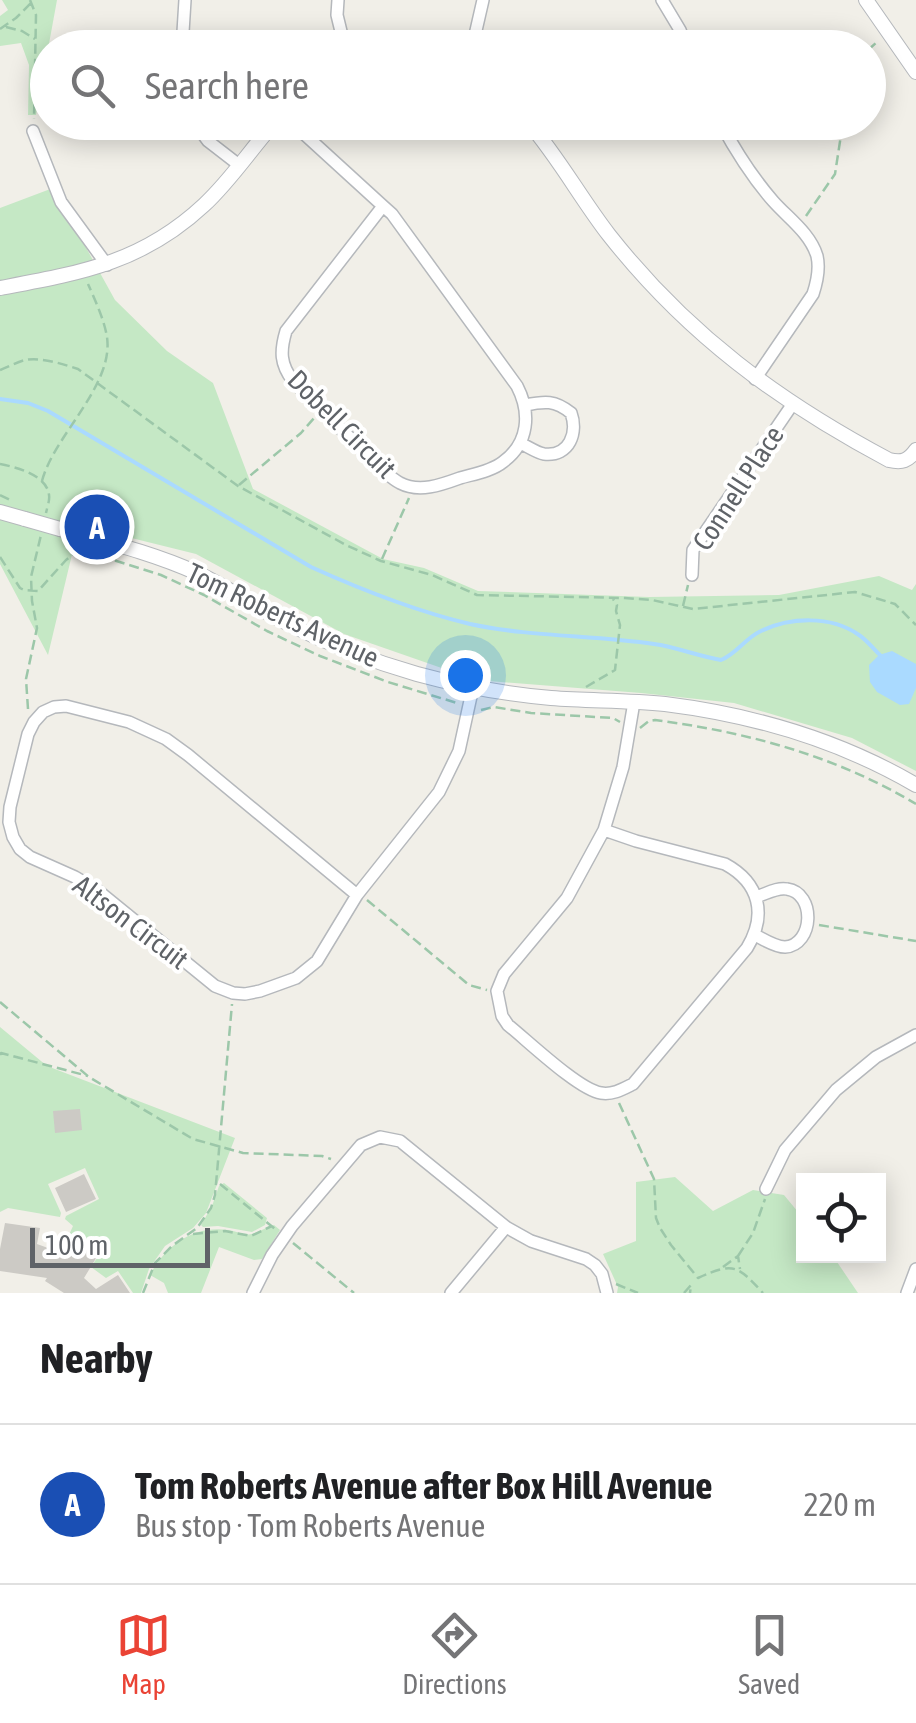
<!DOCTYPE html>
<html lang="en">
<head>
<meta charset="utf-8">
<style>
  :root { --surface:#fff; --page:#f2f2f2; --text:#202124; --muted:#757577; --line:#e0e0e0; --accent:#ea4335 }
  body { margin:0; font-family:"Asap Condensed",sans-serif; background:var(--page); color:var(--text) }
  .controls { position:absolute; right:30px; bottom:30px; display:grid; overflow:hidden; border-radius:0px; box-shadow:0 5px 25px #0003 }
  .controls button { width:90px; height:90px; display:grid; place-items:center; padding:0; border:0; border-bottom:2px solid var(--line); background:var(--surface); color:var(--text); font:50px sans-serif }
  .scale { position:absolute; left:30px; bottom:25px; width:180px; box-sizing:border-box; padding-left:10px; border:5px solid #5f6368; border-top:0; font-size:28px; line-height:35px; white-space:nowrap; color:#5f6368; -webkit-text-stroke:8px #fff; paint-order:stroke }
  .you { position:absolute; left:465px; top:675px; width:35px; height:35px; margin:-25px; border:8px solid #fff; border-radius:50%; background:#1a73e8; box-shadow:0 0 0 15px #1a73e833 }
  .badge { display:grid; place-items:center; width:65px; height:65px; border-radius:50%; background:var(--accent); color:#fff; font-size:32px; font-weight:700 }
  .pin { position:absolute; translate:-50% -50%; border:5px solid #fff; box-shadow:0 2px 10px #0006 }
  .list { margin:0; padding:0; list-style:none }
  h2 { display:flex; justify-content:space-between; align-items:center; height:130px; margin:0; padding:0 40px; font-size:42px }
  h2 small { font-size:32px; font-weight:400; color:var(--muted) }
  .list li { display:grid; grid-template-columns:65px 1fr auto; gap:30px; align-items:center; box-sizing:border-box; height:160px; padding:0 40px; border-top:2px solid var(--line) }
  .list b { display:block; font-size:38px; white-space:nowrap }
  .list p { margin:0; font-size:32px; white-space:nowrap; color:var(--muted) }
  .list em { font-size:32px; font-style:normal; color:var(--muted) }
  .icon { flex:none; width:55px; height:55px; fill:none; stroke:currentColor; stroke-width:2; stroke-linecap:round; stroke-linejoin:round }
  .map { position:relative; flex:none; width:916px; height:1293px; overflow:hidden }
  .search { position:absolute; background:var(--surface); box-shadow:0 5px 25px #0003; left:30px; right:30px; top:30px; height:110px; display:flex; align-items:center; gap:25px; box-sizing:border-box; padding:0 35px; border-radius:55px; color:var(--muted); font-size:38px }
  .sheet { height:290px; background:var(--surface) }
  nav { display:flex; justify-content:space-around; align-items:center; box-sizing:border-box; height:140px; border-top:2px solid var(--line); background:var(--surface); font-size:28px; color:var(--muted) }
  nav a { display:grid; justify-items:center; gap:5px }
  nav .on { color:var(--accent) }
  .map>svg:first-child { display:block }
</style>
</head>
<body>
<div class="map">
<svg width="916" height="1293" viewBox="0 0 916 1293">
  <rect width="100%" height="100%" fill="#f1efe8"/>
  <path fill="#c5e8c5" d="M2,0H57L36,115H28L29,65L21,43L0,46V16L8,10Z
    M53,188L115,300L167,351L213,383L253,489L383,559L424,568L478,591L649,597L779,595L879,576L912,590L916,584V771L852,738L734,703L641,693L476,680L344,634L196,554L79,525L48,655L0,564V208Z
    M0,1027L47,1066L235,1138L206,1213L193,1228L165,1246L149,1269L141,1293H133L118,1271L106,1278L91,1267L97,1258L68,1237L73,1226L65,1219L66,1216L99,1199L85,1168L48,1184L61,1213L60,1217L8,1208L0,1212Z
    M675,1177L713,1211L753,1190L784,1195L803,1218L804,1256H833L858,1293H617L618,1287L603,1254L636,1241V1182Z
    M224,1183L267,1218L265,1225L252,1232L218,1226L203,1227L201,1225L212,1206L219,1186Z
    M274,1225L280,1230L262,1259L254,1260L219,1247L201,1293H168L164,1283L150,1275C165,1246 193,1225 228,1230C236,1231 245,1236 252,1234C259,1232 267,1227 274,1225Z"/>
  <path fill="#aadaff" d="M892,651L916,664V688L909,704L900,705L877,692L870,682L869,665L879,655Z"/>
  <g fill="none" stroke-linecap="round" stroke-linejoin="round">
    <path stroke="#aadaff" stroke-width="4" d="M0,399L28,403L48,411L311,567C362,590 415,611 470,624C531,637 593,635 654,644C676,647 698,656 721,660C736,654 745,639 759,632C789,617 831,615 859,635C868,641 874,650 882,657"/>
  </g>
  <path fill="#cccac5" d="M80,1109L82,1130L55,1133L53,1111Z
    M84,1174L96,1199L66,1212L55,1188Z
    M5,1223L40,1228L37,1244L59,1252L67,1237L98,1255L84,1278L96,1289L118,1275L130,1293H64L45,1281L47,1278L0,1271V1249Z"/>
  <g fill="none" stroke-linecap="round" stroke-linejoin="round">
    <defs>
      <path id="minor" d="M338,0L337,15L345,48
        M662,0L680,30L687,48
        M182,48L185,0
        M472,48L483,0
        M194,122L208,141L239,165
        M291,122L383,206L392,214L517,386C531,413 529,443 503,462C492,471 474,474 460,478C441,485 419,493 400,483C384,474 372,459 359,447C337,425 315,403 293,381C280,364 280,351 286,331L383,206
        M720,122C735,150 752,177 773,201C788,218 810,233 817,256C820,269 817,282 813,294L755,379
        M33,131L61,202L107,265
        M520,443C527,446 537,453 544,454C570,457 578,432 571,413C555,400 545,401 525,405
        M692,575L693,550L792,405
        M604,830L567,898L504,974L497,991L502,1016L508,1025C528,1041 579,1090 601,1093C613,1095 623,1089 633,1084L747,948C767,915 760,883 725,864L636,841L604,830L623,767L634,702
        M357,895L188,755L166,739L129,722L66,706L54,707L43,712L34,722L28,734L10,807L9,822L13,837L20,849L30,857L75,877L97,890L215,986L233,993L245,994L260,991L296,978L317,961L357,895L439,792L459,751L473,687
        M755,935C763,939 775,947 785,947C814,945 816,893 787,889C777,887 766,894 756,897
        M766,1189L785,1150L836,1090L876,1057L916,1035
        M253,1293L272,1255L292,1226L361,1145L380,1137L400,1141L506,1227L531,1241L586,1259L595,1265L602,1274L607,1293
        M451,1293L506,1227
        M907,1293L916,1269"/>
      <path id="tertiary" d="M866,0L916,72
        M528,122C559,158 581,199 609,235C687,334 778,401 889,460C902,463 908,461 916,450
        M0,288C80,273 142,263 204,205C231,180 251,149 275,122
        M0,512L25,519
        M60,529C107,542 153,553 197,573C227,587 254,606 283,621C326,643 371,661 417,674C461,686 506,694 551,698C589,701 627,700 665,704C753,715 839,740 916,785"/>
    </defs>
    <use href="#minor" stroke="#b5b8bc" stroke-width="14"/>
    <use href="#tertiary" stroke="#b5b8bc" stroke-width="16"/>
    <path stroke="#9cc7a9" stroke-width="2.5" stroke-dasharray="10 5" stroke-linecap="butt" d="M30,0L36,15L34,119
      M6,27L22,31L35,39
      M0,29L16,18L34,0
      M868,50L877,42
      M806,216L835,174L843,122
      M0,370C8,367 17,362 25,360C42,357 62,364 78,369L238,486L346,545L381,561L432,575L477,595L625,598L652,600L693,609L855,592L895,604L916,625
      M0,464C16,467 47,475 49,495C50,500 47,508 46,513
      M42,481C54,435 114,386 107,337C104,319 95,300 88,284
      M239,485L301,433L315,417
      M0,495L12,501
      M69,518H80L85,522
      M72,547L161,575L204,595L267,631L320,656L388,682L457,703
      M0,557L20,588L24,590L38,591L66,560L78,551
      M382,559L409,498
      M683,606L688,585
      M586,687L615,670L620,625L616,611L617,605L613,599
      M28,709L26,679L37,628L32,601L31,577L41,535
      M481,710L494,707L531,713L613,718L620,722
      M640,728L649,721L655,720C747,732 836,756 916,804
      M367,900L469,985L487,990
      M819,925L916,941
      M0,1002L89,1077L193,1139L243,1153L322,1156L331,1159
      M0,1055L1,1053L88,1076
      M619,1103L654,1179L656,1218L660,1228L671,1245L698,1278C734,1262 737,1265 763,1293
      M220,1184L275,1229
      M193,1234L225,1231L251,1236L272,1226
      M293,1243L354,1293
      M738,1256L753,1233L765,1199
      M723,1267L738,1256L740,1269
      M616,1284L638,1293
      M143,1293L155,1263L172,1246L197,1228L211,1208L215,1195L232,1004
      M684,1293L691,1285L690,1293"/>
    <use href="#minor" stroke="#fff" stroke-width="11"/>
    <use href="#tertiary" stroke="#fff" stroke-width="14"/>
    <defs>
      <path id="tertiary-bridge" d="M25,519L60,529"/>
    </defs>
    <use href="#tertiary-bridge" stroke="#b5b8bc" stroke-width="16" stroke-linecap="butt"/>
    <use href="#tertiary-bridge" stroke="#fff" stroke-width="14"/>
  </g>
  <g text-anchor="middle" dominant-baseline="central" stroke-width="8" stroke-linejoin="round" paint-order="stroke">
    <g font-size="28" fill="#5f6368" stroke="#fff">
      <text transform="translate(342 424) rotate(45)">Dobell Circuit</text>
      <text transform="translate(738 488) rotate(-57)">Connell Place</text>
      <text transform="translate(283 615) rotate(25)">Tom Roberts Avenue</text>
      <text transform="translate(131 922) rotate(37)">Altson Circuit</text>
    </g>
  </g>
</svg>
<div class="controls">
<button><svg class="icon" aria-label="locate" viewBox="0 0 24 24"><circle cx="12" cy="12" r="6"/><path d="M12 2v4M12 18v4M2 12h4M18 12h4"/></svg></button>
</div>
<div class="scale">100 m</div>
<div class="you"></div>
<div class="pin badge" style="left:97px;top:527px;background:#1a4fb4">A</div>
<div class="search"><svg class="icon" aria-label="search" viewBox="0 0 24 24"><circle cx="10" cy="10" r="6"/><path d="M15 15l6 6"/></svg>Search here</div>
</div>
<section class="sheet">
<h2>Nearby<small></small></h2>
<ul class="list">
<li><span class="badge" style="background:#1a4fb4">A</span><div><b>Tom Roberts Avenue after Box Hill Avenue</b><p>Bus stop · Tom Roberts Avenue</p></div><em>220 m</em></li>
</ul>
</section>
<nav>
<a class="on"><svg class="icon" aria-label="map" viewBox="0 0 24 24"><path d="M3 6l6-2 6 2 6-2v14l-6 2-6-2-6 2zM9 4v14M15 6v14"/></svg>Map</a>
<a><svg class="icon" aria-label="directions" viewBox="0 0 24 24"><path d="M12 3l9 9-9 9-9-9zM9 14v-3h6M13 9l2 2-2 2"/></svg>Directions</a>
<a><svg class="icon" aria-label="saved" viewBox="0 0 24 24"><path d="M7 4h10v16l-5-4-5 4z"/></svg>Saved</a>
</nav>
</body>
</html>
